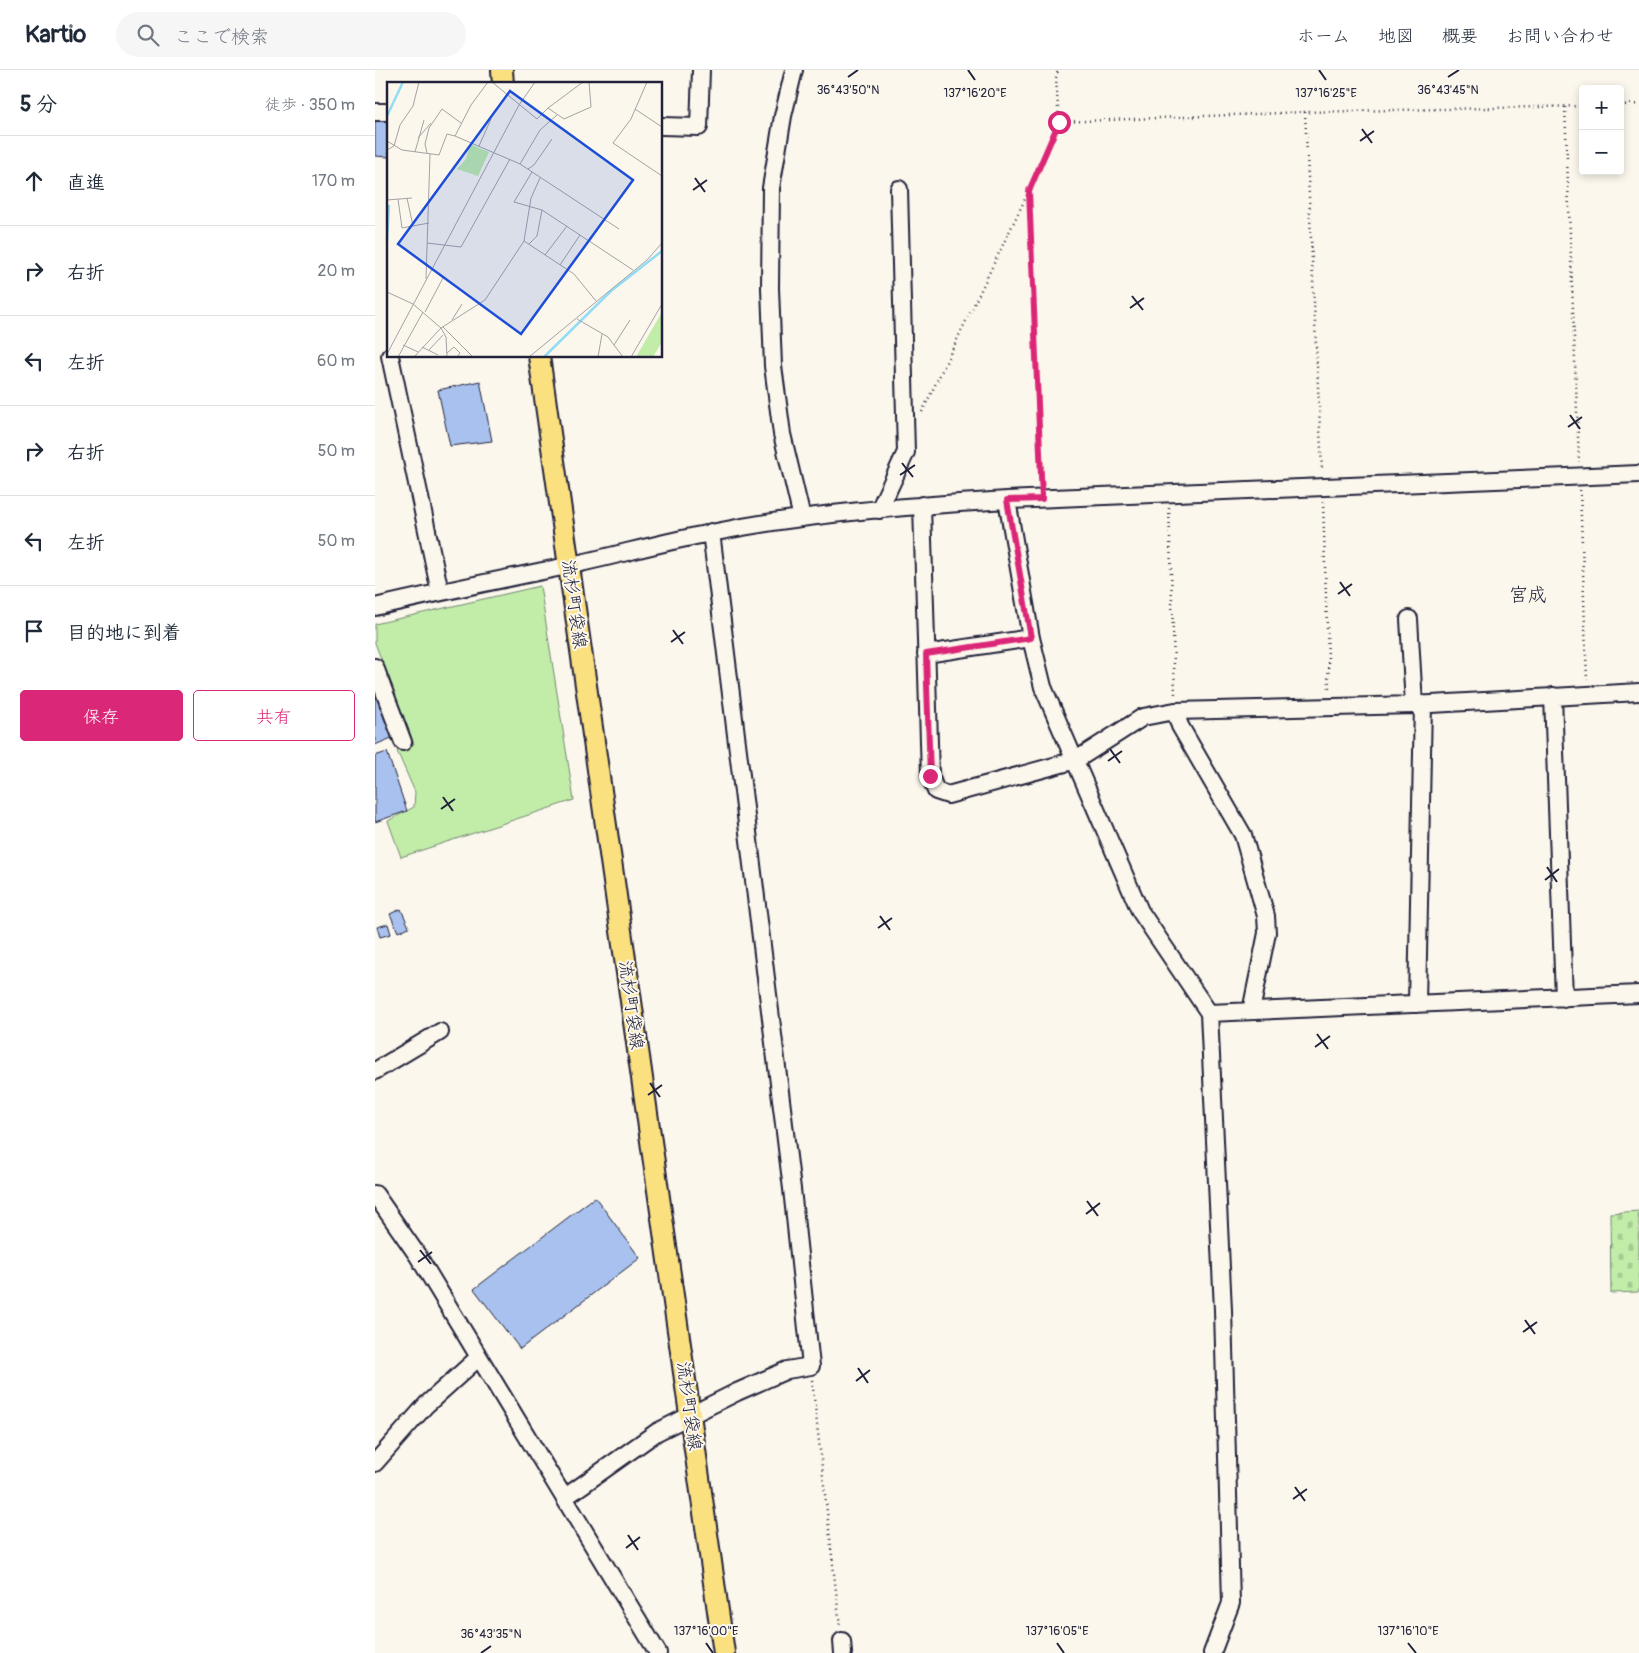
<!DOCTYPE html>
<html lang="ja">
<head>
<meta charset="utf-8">
<style>
  :root { --surface:#fff; --page:#f6f6f7; --text:#1f2937; --muted:#747a83; --line:#e0e1e3; --accent:#db2777 }
  body { margin:0; font-family:Pangolin,"Klee One",sans-serif; background:var(--page); color:var(--text) }
  .controls { position:absolute; right:15px; top:15px; display:grid; overflow:hidden; border-radius:5px; box-shadow:0 2px 8px #0003 }
  .controls button { width:45px; height:45px; display:grid; place-items:center; padding:0; border:0; border-bottom:1px solid var(--line); background:var(--surface); color:var(--text); font:25px sans-serif }
  .stop { position:absolute; width:15px; height:15px; margin:-11px; border:4px solid #db2777; border-radius:50%; background:#fff }
  .stop.end { background:#db2777; border-color:#fff; box-shadow:0 1px 5px #0008 }
  .list { margin:0; padding:0; list-style:none }
  h2 { display:flex; justify-content:space-between; align-items:center; height:65px; margin:0; padding:0 20px; font-size:21px }
  h2 small { font-size:16px; font-weight:400; color:var(--muted) }
  .list li { display:grid; grid-template-columns:32px 1fr auto; gap:15px; align-items:center; box-sizing:border-box; height:90px; padding:0 20px; border-top:1px solid var(--line) }
  .list b { display:block; font-size:19px; white-space:nowrap }
  .list em { font-size:16px; font-style:normal; color:var(--muted) }
  .actions { display:flex; gap:10px; padding:15px 20px }
  .actions a { flex:1; padding:11px 0; border:1px solid var(--accent); border-radius:5px; text-align:center; font-size:18px; color:var(--accent) }
  .actions .main { background:var(--accent); color:#fff }
  .icon { flex:none; width:28px; height:28px; fill:none; stroke:currentColor; stroke-width:2; stroke-linecap:round; stroke-linejoin:round }
  .map { position:relative; flex:none; width:1264px; height:1583px; overflow:hidden }
  header { display:flex; align-items:center; gap:30px; box-sizing:border-box; height:70px; padding:0 25px; background:var(--surface); border-bottom:1px solid var(--line) }
  header strong { font-size:24px }
  nav { display:flex; gap:28px; margin-inline-start:auto; font-size:18px }
  .search { width:350px; height:45px; background:var(--page); display:flex; align-items:center; gap:12px; box-sizing:border-box; padding:0 18px; border-radius:28px; color:var(--muted); font-size:19px }
  main { display:flex }
  aside { flex:1; background:var(--surface) }
  .map>svg:first-child { display:block }
</style>
</head>
<body>
<header>
<strong>Kartio</strong>
<div class="search"><svg class="icon" aria-label="search" viewBox="0 0 24 24"><circle cx="10" cy="10" r="6"/><path d="M15 15l6 6"/></svg>ここで検索</div>
<nav><a>ホーム</a><a>地図</a><a>概要</a><a>お問い合わせ</a></nav>
</header>
<main>
<aside>
<h2>5 分<small>徒歩 · 350 m</small></h2>
<ul class="list">
<li><svg class="icon" aria-label="ahead" viewBox="0 0 24 24"><path d="M12 20V5M6 11l6-6 6 6"/></svg><div><b>直進</b></div><em>170 m</em></li>
<li><svg class="icon" aria-label="right" viewBox="0 0 24 24"><path d="M7 20v-9h11M14 6l5 5-5 5"/></svg><div><b>右折</b></div><em>20 m</em></li>
<li><svg class="icon" aria-label="left" viewBox="0 0 24 24"><path d="M17 20v-9H6M10 6l-5 5 5 5"/></svg><div><b>左折</b></div><em>60 m</em></li>
<li><svg class="icon" aria-label="right" viewBox="0 0 24 24"><path d="M7 20v-9h11M14 6l5 5-5 5"/></svg><div><b>右折</b></div><em>50 m</em></li>
<li><svg class="icon" aria-label="left" viewBox="0 0 24 24"><path d="M17 20v-9H6M10 6l-5 5 5 5"/></svg><div><b>左折</b></div><em>50 m</em></li>
<li><svg class="icon" aria-label="arrive" viewBox="0 0 24 24"><path d="M6 21V4h12l-3 4 3 4H6"/></svg><div><b>目的地に到着</b></div></li>
</ul>
<div class="actions"><a class="main">保存</a><a>共有</a></div>
</aside>
<div class="map">
<svg width="1264" height="1583" viewBox="0 0 1264 1583">
  <defs>
    <pattern id="cemetery-stones" width="16" height="16" patternUnits="userSpaceOnUse" patternTransform="scale(1.25)"><rect width="16" height="16" fill="#c2eda9"/><path d="M2 7V4a2 2 0 0 1 4 0v3zM10 15v-3a2 2 0 0 1 4 0v3z" fill="#a6cb92"/></pattern>
  </defs>
  <rect width="100%" height="100%" fill="#fbf7ec"/>
  <filter id="ink" filterUnits="userSpaceOnUse"><feTurbulence type="fractalNoise" baseFrequency=".02" numOctaves="2"/><feDisplacementMap in="SourceGraphic" scale="10" xChannelSelector="R" yChannelSelector="G"/><feConvolveMatrix kernelMatrix="1 2 1 2 8 2 1 2 1" color-interpolation-filters="sRGB"/></filter>
  <g filter="url(#ink)">
    <path fill="url(#cemetery-stones)" stroke="#728872" d="M1264,1141V1220L1263,1222L1236,1223L1235,1143Z"/>
    <path fill="#c2eda9" stroke="#728872" d="M165,516L199,730L26,787L13,751L39,737L40,722L22,681L39,674L0,573V554Z"/>
    <path fill="#a8c1ee" stroke="#22223b" d="M0,51H14V87L0,86Z
      M105,311L117,371L75,376L63,320Z
      M0,617L19,667L0,675Z
      M12,682L32,741L0,752V686Z
      M26,839L34,857L23,862L15,844Z
      M13,854L16,864L5,867L2,857Z
      M220,1127L265,1188L145,1279L99,1219Z"/>
    <g fill="none" stroke-linecap="round" stroke-linejoin="round">
      <defs>
        <path id="minor" d="M419,0L408,46L396,118L395,218L398,296L407,364L427,448
          M0,42H14
          M286,56L324,57L326,0
          M15,286L65,522
          M632,430L656,568L668,617L765,841L834,943L848,1240L856,1533L837,1583
          M547,435L555,706L561,721L573,725L701,690L768,647L800,641L1039,635L1264,622
          M504,440L531,382L524,119
          M0,537C64,522 128,509 192,496C240,486 287,472 336,463C433,443 533,436 632,430L1264,404
          M1034,549L1039,635
          M551,584L656,568
          M0,597L28,672
          M1178,626L1189,928
          M800,641L805,656L868,765L891,846L892,863L876,941
          M1042,934L1048,634
          M834,943L1264,924
          M0,1001L65,962
          M0,1124L43,1186L283,1583
          M0,1393L51,1335L103,1288
          M189,1428L282,1362L362,1322L412,1300L436,1296L417,1119L336,462
          M467,1571L468,1583"/>
        <path id="major" d="M127,0L128,14
          M164,286L349,1583"/>
      </defs>
      <use href="#minor" stroke="#22223b" stroke-width="20"/>
      <use href="#major" stroke="#22223b" stroke-width="24"/>
      <path stroke="#22223b" stroke-width="2.5" stroke-dasharray="1 4" stroke-linecap="butt" d="M1245,35L1264,34
        M1190,37L1204,392
        M930,42L947,401
        M684,52L930,42L1208,36
        M654,121L666,413
        M547,342L654,121L684,52L681,8L683,0
        M1205,420L1212,610
        M948,432L954,621
        M794,438L800,625
        M437,1310L465,1556"/>
      <use href="#minor" stroke="#fbf7ec" stroke-width="16"/>
      <use href="#major" stroke="#fbe080" stroke-width="20"/>
    </g>
  </g>
  <g fill="none" stroke-linecap="round" stroke-linejoin="round" filter="url(#ink)">
    <path stroke="#db2777" stroke-width="6" d="M555,706L551,584L656,568L632,430L667,429L654,121L684,52"/>
  </g>
  <path fill="none" stroke="#22223b" stroke-width="2" d="M593,0L600,10M944,0L951,10M473,7L483,0M1073,7L1084,0M987,59L997,73M985,71L999,61M320,108L330,122M318,120L332,110M757,226L768,240M755,238L769,228M1195,345L1205,359M1193,357L1207,347M527,393L538,407M525,405L540,395M965,512L975,526M963,524L977,514M298,560L308,574M296,572L310,562M735,679L745,693M733,691L747,681M68,727L78,741M66,739L80,729M1172,797L1182,812M1170,810L1184,799M505,846L515,860M503,858L517,848M942,964L953,979M940,977L955,966M275,1013L285,1027M273,1025L287,1015M712,1131L723,1146M711,1144L725,1133M45,1180L56,1194M43,1192L57,1182M1150,1250L1160,1264M1148,1262L1162,1252M483,1298L493,1313M481,1311L495,1300M920,1417L930,1431M918,1429L932,1419M253,1465L263,1480M251,1478L265,1467M331,1573L338,1583M682,1573L689,1583M1033,1573L1041,1583M106,1583L116,1576"/>
  <g text-anchor="middle" dominant-baseline="central" stroke-width="4" stroke-linejoin="round" paint-order="stroke">
    <g font-size="18" fill="#22223b" stroke="#fbf7ec">
      <text transform="translate(199 534) rotate(82)">流杉町袋線</text>
      <text transform="translate(256 935) rotate(82)">流杉町袋線</text>
      <text transform="translate(314 1336) rotate(82)">流杉町袋線</text>
    </g>
    <g font-size="19" fill="#22223b" stroke="#fbf7ec">
      <text x="1153" y="525">宮成</text>
    </g>
  </g>
  <g transform="translate(12 12)">
    <rect width="275" height="275" fill="#fbf7ec"/>
    <path d="M275,230V260L266,275H249Z" fill="#c2eda9"/>
    <path d="M83,62L102,70L91,94L70,87L79,77Z" fill="#c2eda9"/>
    <path fill="none" stroke="#93dcf5" stroke-width="2.5" d="M0,34L16,0M0,159L2,123M157,275L224,209L275,169"/>
    <path fill="none" stroke="#a4a2a5" stroke-width="1" d="M105,0L150,37L161,26M196,0L161,26L177,37L204,25L202,0M260,0L244,37L226,61L275,94M248,27L275,45M68,54L84,23L101,0M31,56L44,41M0,59L15,68L52,73L60,52L68,54L133,82L232,147M92,64L104,37M0,68L7,64L13,43L26,24L32,0M28,70L37,38M40,71L38,62L42,46L55,27L74,41M133,82L153,48L170,33M141,87L147,83L165,57M145,90L127,120L155,128L246,188M20,116L26,144M11,117L15,146L42,141M0,118L25,116M0,152V118M137,159L187,192L209,219M40,161L74,165L123,77M142,162L150,154L155,128M158,173L180,144M173,183L193,153M39,197L43,72M0,210L26,222L54,246L59,255L60,275M38,230L57,194M190,237L221,255L236,275M65,238L75,222M56,245L86,275M16,263L31,270M227,263L243,238M35,265L51,273M42,268L56,253M60,271L67,265L73,271L70,275M0,272L132,23L148,0M11,275L36,230M27,275L54,246L98,218L137,159L144,116L153,96M142,275L260,178L275,161M211,275L215,252M244,275L275,222"/>
    <path fill="#1d4ed8" fill-opacity="0.15" stroke="#1d4ed8" stroke-width="2.5" d="M123,9L246,98L134,252L11,162Z"/>
    <rect width="275" height="275" fill="none" stroke="#22223b" stroke-width="2.5"/>
  </g>
  <g font-size="12" text-anchor="middle" fill="#22223b" stroke="#fbf7ec" stroke-width="4" stroke-linejoin="round" paint-order="stroke">
    <text x="473" y="24">36°43'50"N</text>
    <text x="1073" y="24">36°43'45"N</text>
    <text x="600" y="27">137°16'20"E</text>
    <text x="951" y="27">137°16'25"E</text>
    <text x="331" y="1565">137°16'00"E</text>
    <text x="682" y="1565">137°16'05"E</text>
    <text x="1033" y="1565">137°16'10"E</text>
    <text x="116" y="1568">36°43'35"N</text>
  </g>
</svg>
<div class="controls">
<button>+</button>
<button>−</button>
</div>
<div class="stop" style="left:684px;top:52px"></div>
<div class="stop end" style="left:555px;top:706px"></div>
</div>
</main>
</body>
</html>
